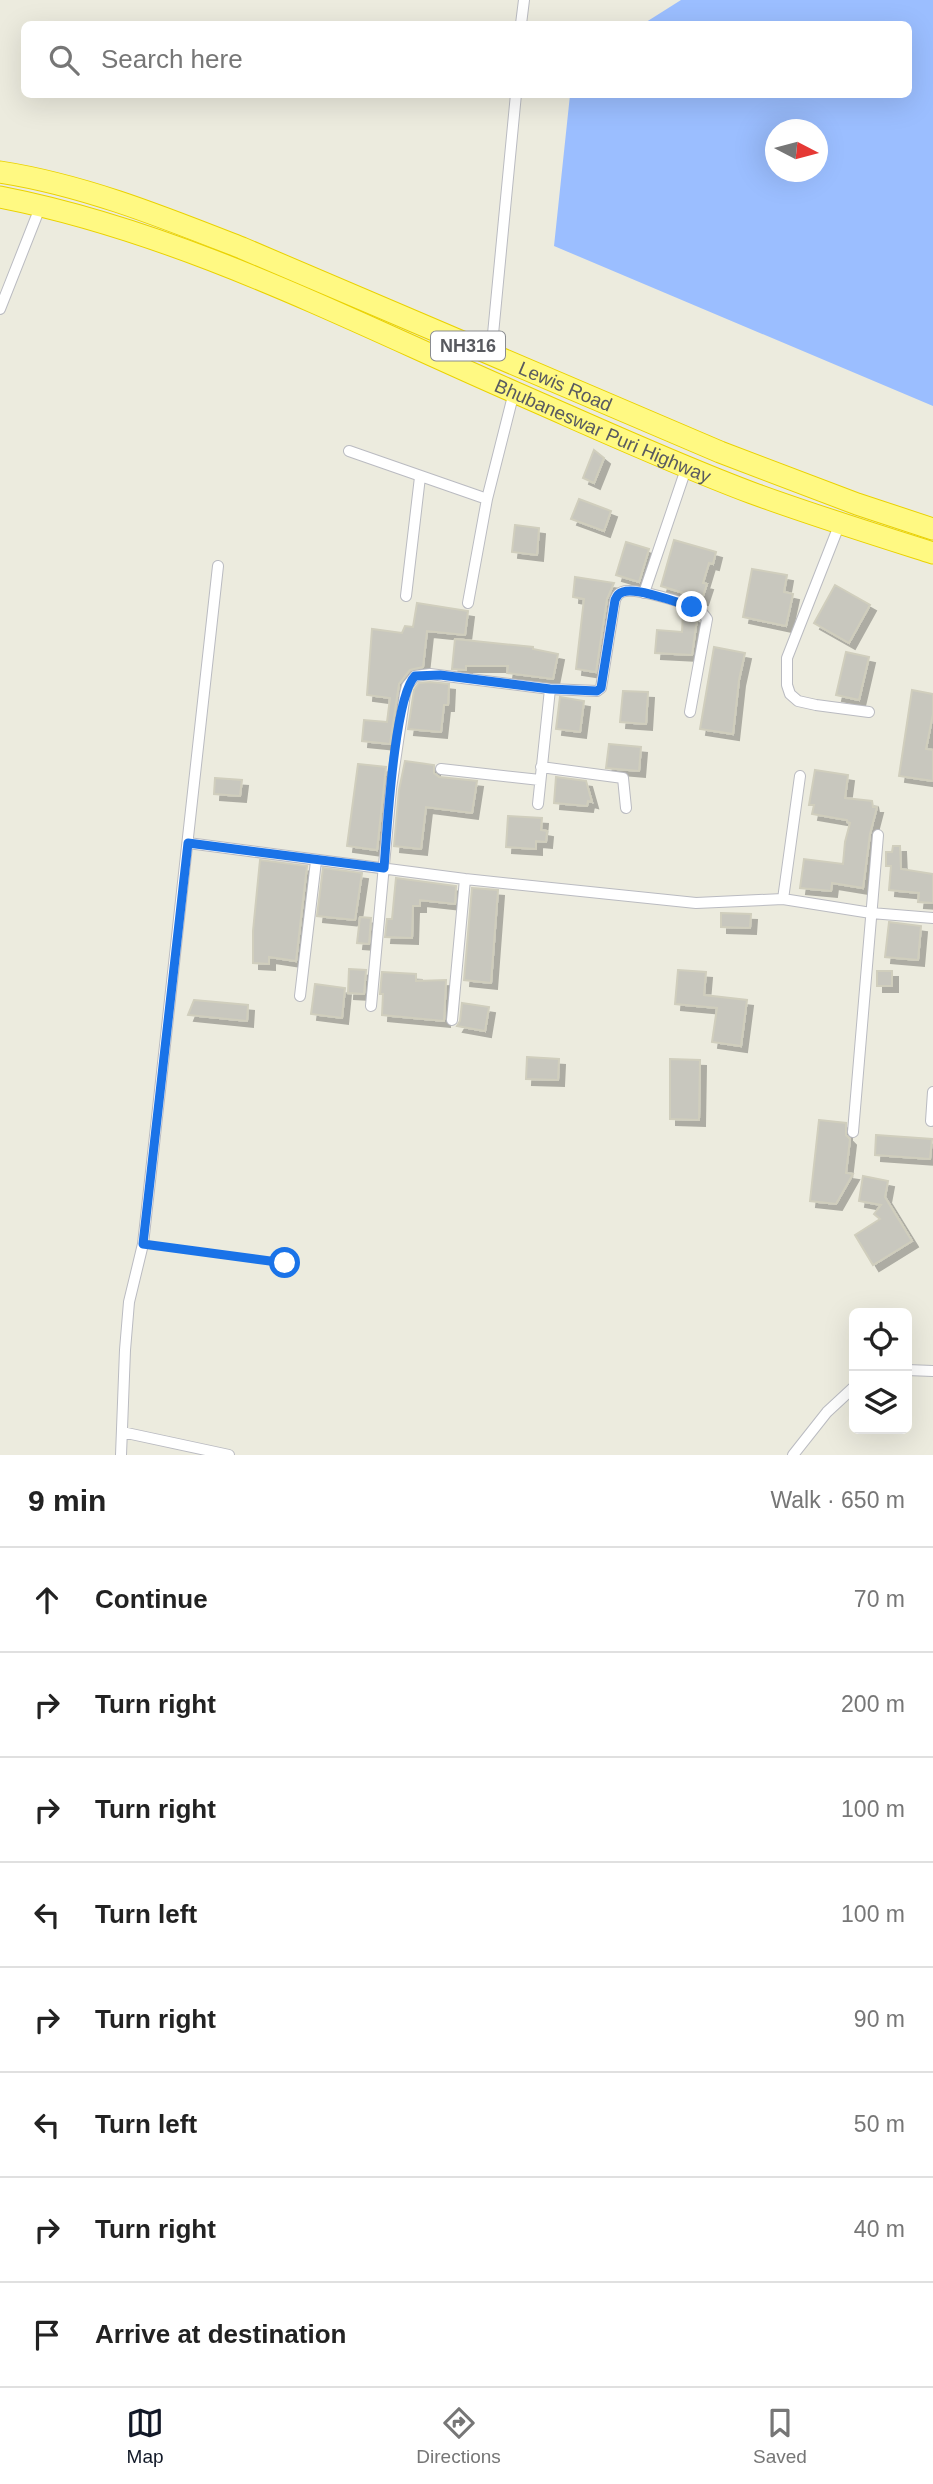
<!DOCTYPE html>
<html lang="en">
<head>
<meta charset="utf-8">
<style>
  :root { --surface:#fff; --page:#f6f6f6; --text:#222; --muted:#767676; --line:#e0e0e0; --accent:#111827 }
  body { margin:0; font-family:Arial,sans-serif; background:var(--page); color:var(--text) }
  .controls { position:absolute; right:21px; bottom:21px; display:grid; overflow:hidden; border-radius:10px; box-shadow:0 7px 28px #0002 }
  .controls button { width:63px; height:63px; display:grid; place-items:center; padding:0; border:0; border-bottom:2px solid var(--line); background:var(--surface); color:var(--text); font:35px sans-serif }
  .compass { position:absolute; left:765px; top:119px; width:63px; height:63px; border-radius:50%; background:var(--surface); box-shadow:0 7px 28px #0002; rotate:96deg }
  .stop { position:absolute; width:21px; height:21px; margin:-16px; border:5px solid #1a73e8; border-radius:50%; background:#fff }
  .stop.end { background:#1a73e8; border-color:#fff; box-shadow:0 2px 7px #0008 }
  .list { margin:0; padding:0; list-style:none }
  h2 { display:flex; justify-content:space-between; align-items:center; height:91px; margin:0; padding:0 28px; font-size:30px }
  h2 small { font-size:23px; font-weight:400; color:var(--muted) }
  .list li { display:grid; grid-template-columns:46px 1fr auto; gap:21px; align-items:center; box-sizing:border-box; height:105px; padding:0 28px; border-top:2px solid var(--line) }
  .list b { display:block; font-size:26px; white-space:nowrap }
  .list em { font-size:23px; font-style:normal; color:var(--muted) }
  .icon { flex:none; width:38px; height:38px; fill:none; stroke:currentColor; stroke-width:2; stroke-linecap:round; stroke-linejoin:round }
  .map { position:relative; flex:none; width:933px; height:1455px; overflow:hidden }
  .search { position:absolute; background:var(--surface); box-shadow:0 7px 28px #0002; left:21px; right:21px; top:21px; height:77px; display:flex; align-items:center; gap:18px; box-sizing:border-box; padding:0 24px; border-radius:10px; color:var(--muted); font-size:26px }
  .sheet { height:931px; background:var(--surface) }
  nav { display:flex; justify-content:space-around; align-items:center; box-sizing:border-box; height:98px; border-top:2px solid var(--line); background:var(--surface); font-size:19px; color:var(--muted) }
  nav a { display:grid; justify-items:center; gap:4px }
  nav .on { color:var(--accent) }
  .map>svg:first-child { display:block }
</style>
</head>
<body>
<div class="map">
<svg width="933" height="1455" viewBox="0 0 933 1455">
  <defs>
    <filter id="shadow"><feDropShadow dx="6" dy="6" stdDeviation="0" flood-color="#0004"/></filter>
  </defs>
  <rect width="100%" height="100%" fill="#ecebde"/>
  <path fill="#9bbeff" fill-rule="evenodd" d="M681,0H933V406L554,246L570,95L908,94V24H643ZM776,130H818V172H776Z"/>
  <path fill="#c8c7be" stroke="#d0cebd" stroke-width="2" filter="url(#shadow)" d="M594,450L604,458L594,483L583,478Z
    M579,499L611,511L604,531L571,519Z
    M515,525L539,528L537,555L512,552Z
    M674,540L716,552L713,564L709,563L703,583L707,584L702,599L698,598V601L687,596V594L661,586Z
    M626,542L649,549L639,582L616,575Z
    M752,569L787,575L784,592L793,594L786,626L743,617Z
    M575,577L614,583L607,599L596,672L576,669L584,599L573,597Z
    M835,585L870,605L849,643L814,623Z
    M417,603L468,611L465,635L427,631L423,667L410,670L399,684L390,744L362,741L364,720L387,722L390,698L367,695L372,629L402,633L405,626L413,627Z
    M683,612L697,619L692,655L655,653L657,630L682,632Z
    M455,639L533,647V649L558,654L553,679L507,673L508,666H466V670L452,669Z
    M714,647L745,653L739,680L733,734L700,729Z
    M846,652L869,657L859,700L836,695Z
    M430,682L449,684L448,705H444L441,732L408,729L414,690L419,683Z
    M912,690L933,694V714L926,749L933,750V781L899,776Z
    M623,691L648,692L646,724L620,722Z
    M560,697L584,701L580,732L556,729Z
    M609,744L641,747L639,771L606,768Z
    M405,761L434,765V773L439,777L477,781L472,813L426,807L421,849L394,846L399,790Z
    M358,764L386,767L377,850L347,846Z
    M815,770L848,775L845,798L872,801L873,807H877L870,834L863,888L832,883L831,891L800,888L804,859L843,864L845,842L850,823L847,822V820L812,814L814,805H809Z
    M556,777L586,781L592,802L588,801L587,806L554,803Z
    M215,778L242,780L240,796L214,794Z
    M508,816L542,818L541,830L547,831L546,842L536,841V849L506,847Z
    M893,846H900L901,869L933,874V903L918,902L919,893L889,890L891,866H886V852H892Z
    M260,860L307,866L296,961L269,957V964L253,963V931Z
    M323,868L362,873L355,920L317,916Z
    M396,878L456,886L455,904L420,900V906H413L412,938L385,937L387,919H392Z
    M472,888L498,890L491,983L464,980Z
    M721,913L751,914L750,928L721,927Z
    M360,917L371,918L369,944L357,943Z
    M889,922L921,926L918,960L885,957Z
    M349,969L366,970L364,994L348,993Z
    M678,970L706,972L704,995L747,1000L741,1046L712,1042L717,1008L675,1004Z
    M877,971H892V986H877Z
    M382,972L416,974V981L446,980L444,1021L382,1015L383,994H380Z
    M315,984L345,988L342,1018L311,1014Z
    M194,1000L248,1005L247,1021L188,1015Z
    M462,1003L489,1007L485,1031L457,1026L460,1021Z
    M527,1057L559,1059L558,1080L526,1079Z
    M670,1059L700,1060L699,1120L670,1119Z
    M819,1120L846,1123V1135L850,1139L846,1173L853,1174L836,1204L810,1201Z
    M876,1135L932,1139L930,1159L875,1155Z
    M863,1176L888,1181L885,1197L912,1241L873,1265L855,1235L880,1219L874,1214L881,1205L859,1201Z"/>
  <g fill="none" stroke-linecap="round" stroke-linejoin="round">
    <defs>
      <path id="lane" d="M143,1244L285,1263"/>
      <path id="street" d="M521,24L524,0
        M0,309L41,205
        M491,355L516,94
        M349,451L487,499
        M840,523L787,658V685L790,694L798,701L816,705L869,712
        M644,593L687,466
        M406,596L420,477
        M468,603L487,499L514,392
        M541,767L623,778L626,808
        M441,769L540,780
        M538,804L550,689
        M188,843L465,879L696,903L783,899L871,913L933,918
        M783,899L800,776
        M300,996L316,861
        M371,1006L391,789L405,694L407,686L415,676L430,674L550,689L597,691L601,688L615,600C617,596 617,594 622,592C634,587 688,603 699,610C703,613 704,615 707,619L690,712
        M452,1020L465,879
        M931,1121L933,1092
        M853,1132L878,835
        M907,1370L933,1371
        M122,1432L229,1455
        M121,1455L125,1350L129,1302L143,1244L218,566
        M793,1455L827,1412L854,1387"/>
      <g id="highway">
        <path id="s1" d="M0,172C84,185 163,217 242,248L720,452L857,504L933,529"/>
        <path id="s2" d="M0,197C180,232 347,319 514,392C592,426 672,463 752,493C812,515 873,534 933,553"/>
      </g>
    </defs>
    <use href="#lane" stroke="#babbc1" stroke-width="7"/>
    <use href="#street" stroke="#babbc1" stroke-width="12"/>
    <use href="#highway" stroke="#ead200" stroke-width="23"/>
    <use href="#lane" stroke="#fff" stroke-width="5"/>
    <use href="#street" stroke="#fff" stroke-width="10"/>
    <use href="#highway" stroke="#fff982" stroke-width="21"/>
  </g>
  <g fill="none" stroke-linecap="round" stroke-linejoin="round">
    <path stroke="#1a73e8" stroke-width="9" d="M285,1263L143,1244L188,843L384,868C387,833 394,697 415,676L440,675L550,689L597,691L601,688L615,600C617,596 618,593 623,592C637,587 676,602 692,607"/>
  </g>
  <g text-anchor="middle" dominant-baseline="central" stroke-width="5" stroke-linejoin="round" paint-order="stroke">
    <rect fill="#fff" stroke="#8a8c90" stroke-width="2" x="431" y="331.5" width="74" height="29" rx="5"/>
    <g font-size="18" font-weight="bold" fill="#585a60">
      <text x="468" y="346">NH316</text>
    </g>
    <g font-size="19" fill="#585a60" stroke="#fff">
      <text stroke="none"><textPath href="#s1" startOffset="606">Lewis Road</textPath></text>
      <text stroke="none"><textPath href="#s2" startOffset="648">Bhubaneswar Puri Highway</textPath></text>
    </g>
  </g>
</svg>
<div class="controls">
<button><svg class="icon" aria-label="locate" viewBox="0 0 24 24"><circle cx="12" cy="12" r="6"/><path d="M12 2v4M12 18v4M2 12h4M18 12h4"/></svg></button>
<button><svg class="icon" aria-label="layers" viewBox="0 0 24 24"><path d="M12 4l9 5-9 5-9-5zM3 14l9 5 9-5"/></svg></button>
</div>
<svg class="compass" viewBox="-18 -18 36 36"><path d="M0-13l5 13h-10z" fill="#e53935"/><path d="M0 13l5-13h-10z" fill="#767676"/></svg>
<div class="stop" style="left:285px;top:1263px"></div>
<div class="stop end" style="left:692px;top:607px"></div>
<div class="search"><svg class="icon" aria-label="search" viewBox="0 0 24 24"><circle cx="10" cy="10" r="6"/><path d="M15 15l6 6"/></svg>Search here</div>
</div>
<section class="sheet">
<h2>9 min<small>Walk · 650 m</small></h2>
<ul class="list">
<li><svg class="icon" aria-label="ahead" viewBox="0 0 24 24"><path d="M12 20V5M6 11l6-6 6 6"/></svg><div><b>Continue</b></div><em>70 m</em></li>
<li><svg class="icon" aria-label="right" viewBox="0 0 24 24"><path d="M7 20v-9h11M14 6l5 5-5 5"/></svg><div><b>Turn right</b></div><em>200 m</em></li>
<li><svg class="icon" aria-label="right" viewBox="0 0 24 24"><path d="M7 20v-9h11M14 6l5 5-5 5"/></svg><div><b>Turn right</b></div><em>100 m</em></li>
<li><svg class="icon" aria-label="left" viewBox="0 0 24 24"><path d="M17 20v-9H6M10 6l-5 5 5 5"/></svg><div><b>Turn left</b></div><em>100 m</em></li>
<li><svg class="icon" aria-label="right" viewBox="0 0 24 24"><path d="M7 20v-9h11M14 6l5 5-5 5"/></svg><div><b>Turn right</b></div><em>90 m</em></li>
<li><svg class="icon" aria-label="left" viewBox="0 0 24 24"><path d="M17 20v-9H6M10 6l-5 5 5 5"/></svg><div><b>Turn left</b></div><em>50 m</em></li>
<li><svg class="icon" aria-label="right" viewBox="0 0 24 24"><path d="M7 20v-9h11M14 6l5 5-5 5"/></svg><div><b>Turn right</b></div><em>40 m</em></li>
<li><svg class="icon" aria-label="arrive" viewBox="0 0 24 24"><path d="M6 21V4h12l-3 4 3 4H6"/></svg><div><b>Arrive at destination</b></div></li>
</ul>
</section>
<nav>
<a class="on"><svg class="icon" aria-label="map" viewBox="0 0 24 24"><path d="M3 6l6-2 6 2 6-2v14l-6 2-6-2-6 2zM9 4v14M15 6v14"/></svg>Map</a>
<a><svg class="icon" aria-label="directions" viewBox="0 0 24 24"><path d="M12 3l9 9-9 9-9-9zM9 14v-3h6M13 9l2 2-2 2"/></svg>Directions</a>
<a><svg class="icon" aria-label="saved" viewBox="0 0 24 24"><path d="M7 4h10v16l-5-4-5 4z"/></svg>Saved</a>
</nav>
</body>
</html>
